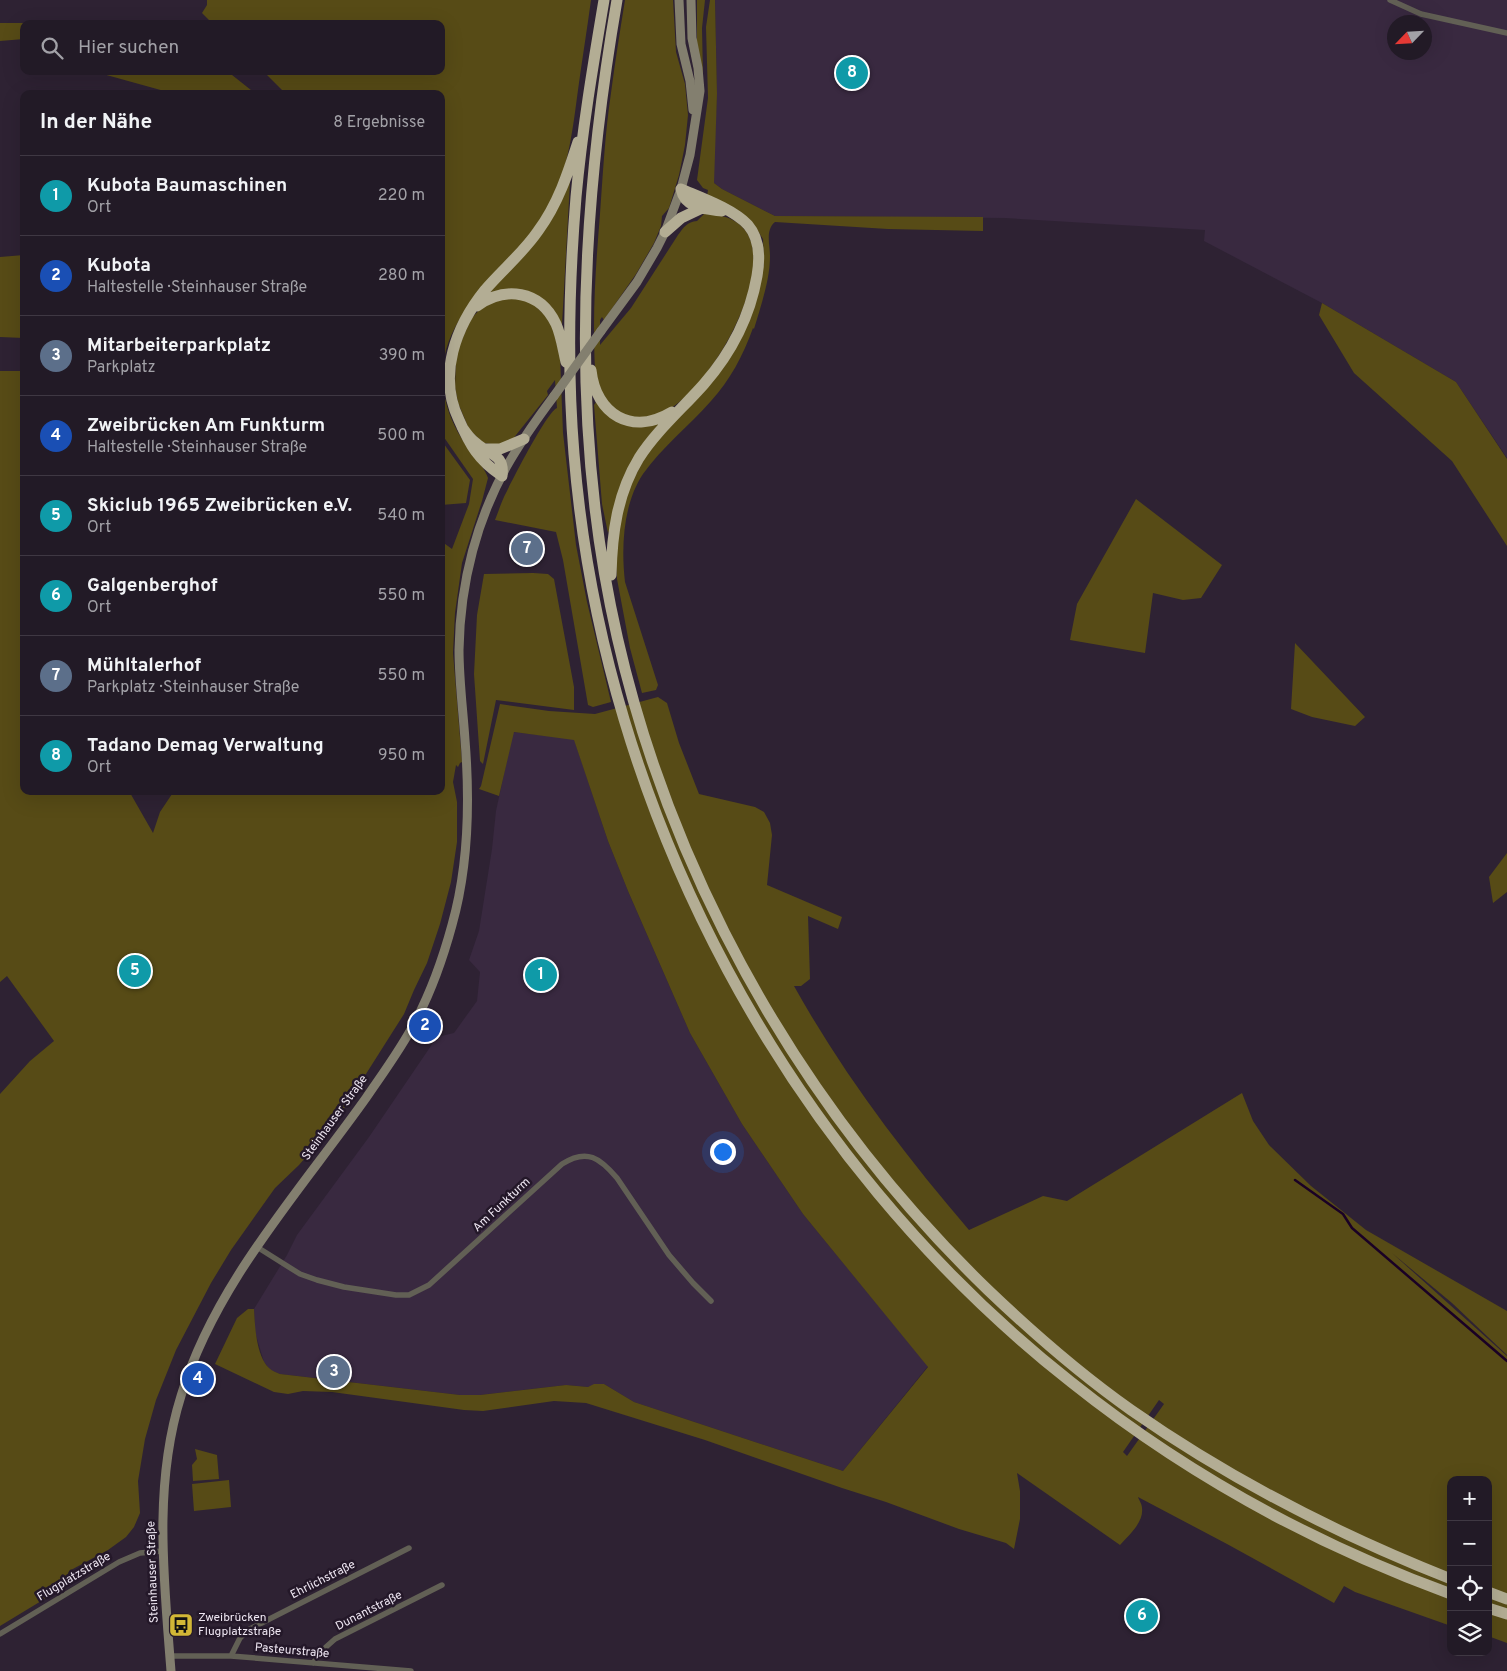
<!DOCTYPE html>
<html lang="de">
<head>
<meta charset="utf-8">
<style>
  :root { --surface:#221a26; --page:#2a232e; --text:#f1f3f6; --muted:#a2a1a7; --line:#3f3843; --accent:#bca0f2 }
  body { margin:0; font-family:Overpass,sans-serif; background:var(--page); color:var(--text) }
  .controls { position:absolute; right:15px; bottom:15px; display:grid; overflow:hidden; border-radius:10px; box-shadow:0 5px 20px #0002 }
  .controls button { width:45px; height:45px; display:grid; place-items:center; padding:0; border:0; border-bottom:1px solid var(--line); background:var(--surface); color:var(--text); font:25px sans-serif }
  .compass { position:absolute; left:1387px; top:15px; width:45px; height:45px; border-radius:50%; background:var(--surface); box-shadow:0 5px 20px #0002; rotate:245deg }
  .you { position:absolute; left:722px; top:1151px; width:18px; height:18px; margin:-12px; border:4px solid #fff; border-radius:50%; background:#1a73e8; box-shadow:0 0 0 8px #1a73e833 }
  .badge { display:grid; place-items:center; width:32px; height:32px; border-radius:50%; background:var(--accent); color:#fff; font-size:16px; font-weight:700 }
  .pin { position:absolute; translate:-50% -50%; border:2px solid #fff; box-shadow:0 1px 5px #0006 }
  .list { margin:0; padding:0; list-style:none }
  h2 { display:flex; justify-content:space-between; align-items:center; height:65px; margin:0; padding:0 20px; font-size:21px }
  h2 small { font-size:16px; font-weight:400; color:var(--muted) }
  .list li { display:grid; grid-template-columns:32px 1fr auto; gap:15px; align-items:center; box-sizing:border-box; height:80px; padding:0 20px; border-top:1px solid var(--line) }
  .list b { display:block; font-size:19px; white-space:nowrap }
  .list p { margin:0; font-size:16px; white-space:nowrap; color:var(--muted) }
  .list em { font-size:16px; font-style:normal; color:var(--muted) }
  .icon { flex:none; width:28px; height:28px; fill:none; stroke:currentColor; stroke-width:2; stroke-linecap:round; stroke-linejoin:round }
  .map { position:relative; flex:none; width:1507px; height:1671px; overflow:hidden }
  .search { position:absolute; background:var(--surface); box-shadow:0 5px 20px #0002; left:20px; top:20px; width:425px; height:55px; display:flex; align-items:center; gap:12px; box-sizing:border-box; padding:0 18px; border-radius:10px; color:var(--muted); font-size:19px }
  .panel { position:absolute; background:var(--surface); box-shadow:0 5px 20px #0002; left:20px; top:90px; width:425px; height:705px; border-radius:10px }
  .map>svg:first-child { display:block }
</style>
</head>
<body>
<div class="map">
<svg width="1507" height="1671" viewBox="0 0 1507 1671">
  <rect width="100%" height="100%" fill="#2e2233"/>
  <path fill="#392940" fill-rule="evenodd" d="M715,0H1507V458L1456,382L1322,303L1204,241L1205,230L1005,218L775,216L722,189L714,183L713,172L717,94ZM1394,22H1424V52H1394Z
    M513,732L574,739L608,841L628,891L690,1033L742,1124L803,1214L928,1366L843,1471L634,1402L604,1384L588,1387L566,1385L480,1395H460L280,1374L270,1370L264,1362L255,1332L254,1309L287,1255L297,1235L369,1137L437,1037L454,1033L477,1001L480,972L469,960L479,931L492,849L496,811Z"/>
  <path fill="#574b16" fill-rule="evenodd" d="M207,0H591C587,30 582,60 578,90C573,127 569,166 552,200C518,272 421,313 447,406C452,424 462,441 474,456C479,463 485,469 488,478L482,501L462,563L455,613L453,653L462,762L460,763L458,767L456,765L453,782L457,802V842L451,882L440,924L427,963L414,990L404,1014L333,1126L299,1165L275,1188L231,1250L211,1283L176,1350L156,1400L145,1439L138,1481L140,1513L134,1527L126,1537L108,1550L71,1570L65,1577L61,1589L0,1626V1094L30,1061L54,1041L7,976L0,982V371H24V791H129L153,833L160,812L174,791H441V541L452,549L469,504L473,479L441,433V336L444,317L441,313V94H286L263,71H441V24H213L202,13L207,5Z
    M625,0H673L676,52L685,84L688,115L685,145L679,175L669,208L662,216L661,226L654,243L636,274L604,320L602,317L600,320V345L631,308L678,235C684,227 687,222 697,221L704,214C795,215 739,332 708,371C694,390 663,424 636,418C624,415 611,412 604,400C592,380 595,350 594,327C594,289 597,251 600,214C603,173 605,133 611,93C615,62 620,31 625,0Z
    M697,0H705L702,28L703,76L701,75L697,47Z
    M710,0H715L717,94L714,183L722,189L775,216L983,217V231L888,229L775,222C765,230 770,245 770,256C770,280 761,305 754,329L753,328C743,356 730,380 711,401C689,426 662,447 643,474C623,504 621,547 625,582L658,685L656,690L642,693L630,648L617,579L615,546L626,493L649,450L721,370L764,265L763,239L754,225L741,212L707,196L708,190L703,188L697,180L708,98L706,27Z
    M0,23H35L24,24V39L0,41Z
    M92,71H227L256,94H175Z
    M570,182L562,325L542,301L485,295Z
    M24,255V338L0,337V257Z
    M495,299H528L551,321L560,356L563,433L576,545L587,602L611,702L593,707L588,705L563,560L556,532L495,520C499,510 502,500 507,491C514,477 547,412 557,408L555,380L547,391L548,395L512,440L500,445L483,443L469,429L458,403L455,387L456,353L471,319L480,309Z
    M1322,303L1456,382L1507,459V546L1452,461L1354,373L1319,315Z
    M596,402L605,412L659,422L661,425L645,443L608,533L602,504L594,405Z
    M441,440L470,480L466,503L441,505Z
    M1136,499L1222,565L1201,598L1183,600L1153,593L1145,653L1070,640L1077,604Z
    M533,573L548,574L554,579L574,687V710L496,700L483,764L480,761L474,674L477,615L484,574Z
    M1295,643L1365,717L1355,726L1312,717L1291,709Z
    M658,697L667,703L679,743L699,794L755,807L764,812L770,823L772,835L767,885L842,917L838,929L808,916L810,979L801,986H794C843,1074 904,1154 969,1230L1043,1196L1067,1201L1242,1093L1253,1121L1269,1145L1311,1186L1366,1230L1507,1311V1355L1452,1303L1392,1253L1507,1356V1643L1488,1636V1480H1451V1626L1355,1592L1344,1586L1334,1603L1227,1544L1138,1497C1139,1500 1142,1504 1142,1508C1144,1522 1129,1535 1120,1545L1017,1473L1020,1491V1519L1014,1549L1006,1543L959,1529L886,1502L842,1488L705,1440L586,1403L554,1401L483,1411L464,1410L332,1392L303,1391L288,1394L274,1392L215,1364L237,1318L248,1309H254C255,1326 256,1355 269,1368C272,1371 276,1372 280,1374L460,1395H480L566,1385L588,1387L594,1384H604L634,1402L843,1471L928,1367L803,1214L742,1124L690,1033L628,891L608,841L574,740L514,732L499,796L479,789L481,786L500,704L549,711L595,714ZM1159,1400L1164,1404L1127,1456L1123,1452Z
    M1507,853V892L1493,903L1489,877Z
    M195,1449L217,1455L219,1479L193,1481L192,1465L197,1459Z
    M229,1480L231,1507L194,1511L192,1484Z"/>
  <g fill="none" stroke-linecap="round" stroke-linejoin="round">
    <path stroke="#1a0025" stroke-width="2.5" d="M1295,1180L1343,1214L1352,1228L1507,1361"/>
    <path stroke="#626055" stroke-width="5.5" d="M1390,0L1421,14L1507,33
      M257,1247L300,1274L317,1280L344,1287L396,1295H409L429,1285L562,1164C587,1148 600,1158 617,1178L669,1255L693,1283L711,1301
      M0,1634L119,1562L140,1553L163,1551
      M170,1656H231L411,1671
      M231,1656L240,1638L248,1630L409,1548
      M313,1663L326,1647L335,1639L442,1585"/>
    <path stroke="#837f6f" stroke-width="9" d="M679,0L681,44L690,81L693,110
      M601,331L637,282L657,248L665,232L681,189L690,155L700,91L698,68L692,38L691,0
      M171,1671C164,1580 153,1485 181,1396C214,1285 300,1191 366,1098C383,1073 401,1049 415,1022C431,992 443,958 452,925C469,865 470,802 465,740C463,710 459,680 459,650C460,583 477,516 511,459C524,437 539,416 554,396"/>
    <path stroke="#b3ad94" stroke-width="11" d="M604,0C593,65 582,131 576,197C569,282 567,369 574,454C603,814 788,1159 1071,1382C1185,1473 1314,1544 1451,1594
      M617,0C588,168 575,338 595,508C630,804 774,1083 988,1290C1033,1333 1080,1374 1131,1410C1231,1480 1337,1534 1451,1579
      M681,189C685,209 706,209 722,211
      M665,232L681,218L702,208
      M477,306C505,286 540,290 556,324C561,335 563,349 566,362
      M591,370C596,415 632,436 672,412
      M462,427C466,433 470,439 476,443C489,455 505,454 502,476C478,460 470,445 459,420C437,375 456,326 485,290C502,270 523,253 538,231C558,204 568,173 578,142
      M485,449H500L524,439
      M611,575C612,534 617,494 639,458C657,430 682,409 704,384C731,353 750,316 757,276C760,259 760,239 748,225C733,209 702,198 681,189
      M1488,1592L1507,1599
      M1488,1608L1507,1614"/>
    <path stroke="#837f6f" stroke-width="9" d="M554,396L601,331"/>
  </g>
  <defs>
    <symbol id="bus-square" viewBox="-11 -11 22 22"><rect x="-9" y="-9" width="18" height="18" rx="4" fill="#d2b736" stroke="#241829"/><path d="M-5-6H5V4H4V6H2V4H-2V6H-4V4H-5ZM-3.5-4V0h7V-4ZM-3.5 1.2v1.5H-2V1.2ZM2 1.2v1.5H3.5V1.2Z" fill="#111"/></symbol>
  </defs>
  <g fill-rule="evenodd">
    <use href="#bus-square" x="167" y="1611" width="28" height="28"/>
  </g>
  <g text-anchor="middle" dominant-baseline="central" stroke-width="5" stroke-linejoin="round" paint-order="stroke">
    <g font-size="12" fill="#eee6f2" stroke="#241829">
      <text transform="translate(335 1118) rotate(-54)">Steinhauser Straße</text>
      <text transform="translate(502 1205) rotate(-43)">Am Funkturm</text>
      <text transform="translate(153 1572) rotate(-92)">Steinhauser Straße</text>
      <text transform="translate(74 1577) rotate(-31)">Flugplatzstraße</text>
      <text transform="translate(323 1580) rotate(-27)">Ehrlichstraße</text>
      <text transform="translate(369 1611) rotate(-27)">Dunantstraße</text>
      <text transform="translate(292 1651) rotate(5)">Pasteurstraße</text>
    </g>
    <g font-size="12" fill="#eee6f2" stroke="#241829" text-anchor="start">
      <text x="198" y="1618">Zweibrücken<tspan x="198" dy="14">Flugplatzstraße</tspan></text>
    </g>
  </g>
</svg>
<div class="controls">
<button>+</button>
<button>−</button>
<button><svg class="icon" aria-label="locate" viewBox="0 0 24 24"><circle cx="12" cy="12" r="6"/><path d="M12 2v4M12 18v4M2 12h4M18 12h4"/></svg></button>
<button><svg class="icon" aria-label="layers" viewBox="0 0 24 24"><path d="M12 4l9 5-9 5-9-5zM3 14l9 5 9-5"/></svg></button>
</div>
<svg class="compass" viewBox="-18 -18 36 36"><path d="M0-13l5 13h-10z" fill="#e53935"/><path d="M0 13l5-13h-10z" fill="#a2a1a7"/></svg>
<div class="you"></div>
<div class="pin badge" style="left:541px;top:975px;background:#0f9aa8">1</div>
<div class="pin badge" style="left:425px;top:1026px;background:#1a4fb4">2</div>
<div class="pin badge" style="left:334px;top:1372px;background:#5c6f8a">3</div>
<div class="pin badge" style="left:198px;top:1379px;background:#1a4fb4">4</div>
<div class="pin badge" style="left:135px;top:971px;background:#0f9aa8">5</div>
<div class="pin badge" style="left:1142px;top:1616px;background:#0f9aa8">6</div>
<div class="pin badge" style="left:527px;top:549px;background:#5c6f8a">7</div>
<div class="pin badge" style="left:852px;top:73px;background:#0f9aa8">8</div>
<div class="search"><svg class="icon" aria-label="search" viewBox="0 0 24 24"><circle cx="10" cy="10" r="6"/><path d="M15 15l6 6"/></svg>Hier suchen</div>
<section class="panel">
<h2>In der Nähe<small>8 Ergebnisse</small></h2>
<ul class="list">
<li><span class="badge" style="background:#0f9aa8">1</span><div><b>Kubota Baumaschinen</b><p>Ort</p></div><em>220 m</em></li>
<li><span class="badge" style="background:#1a4fb4">2</span><div><b>Kubota</b><p>Haltestelle · Steinhauser Straße</p></div><em>280 m</em></li>
<li><span class="badge" style="background:#5c6f8a">3</span><div><b>Mitarbeiterparkplatz</b><p>Parkplatz</p></div><em>390 m</em></li>
<li><span class="badge" style="background:#1a4fb4">4</span><div><b>Zweibrücken Am Funkturm</b><p>Haltestelle · Steinhauser Straße</p></div><em>500 m</em></li>
<li><span class="badge" style="background:#0f9aa8">5</span><div><b>Skiclub 1965 Zweibrücken e.V.</b><p>Ort</p></div><em>540 m</em></li>
<li><span class="badge" style="background:#0f9aa8">6</span><div><b>Galgenberghof</b><p>Ort</p></div><em>550 m</em></li>
<li><span class="badge" style="background:#5c6f8a">7</span><div><b>Mühltalerhof</b><p>Parkplatz · Steinhauser Straße</p></div><em>550 m</em></li>
<li><span class="badge" style="background:#0f9aa8">8</span><div><b>Tadano Demag Verwaltung</b><p>Ort</p></div><em>950 m</em></li>
</ul>
</section>
</div>
</body>
</html>
